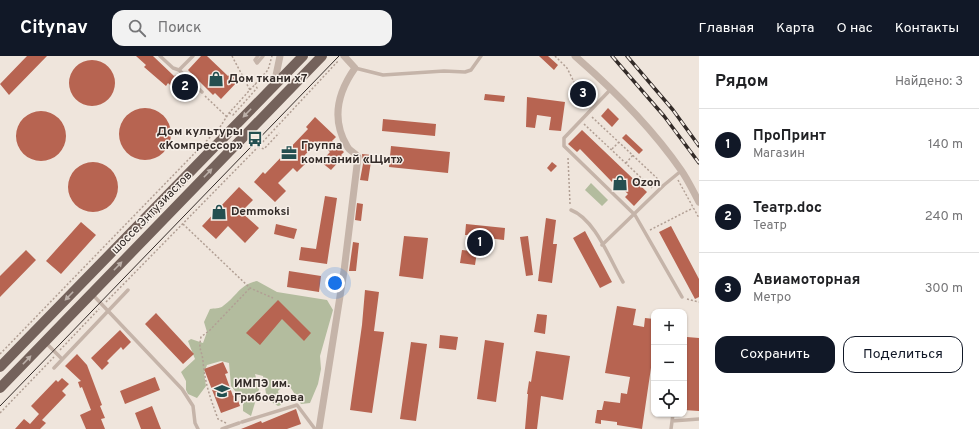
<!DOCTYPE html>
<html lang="ru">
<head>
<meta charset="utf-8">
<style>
  :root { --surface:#fff; --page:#f2f2f2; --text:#202124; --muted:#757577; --line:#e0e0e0; --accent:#111827 }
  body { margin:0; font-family:Overpass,sans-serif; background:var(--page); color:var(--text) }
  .controls { position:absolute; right:12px; bottom:12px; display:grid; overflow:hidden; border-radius:8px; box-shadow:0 1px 3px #0004 }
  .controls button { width:36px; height:36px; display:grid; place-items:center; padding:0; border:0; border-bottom:1px solid var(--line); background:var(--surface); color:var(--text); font:20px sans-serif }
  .you { position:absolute; left:335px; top:227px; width:14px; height:14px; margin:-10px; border:3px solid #fff; border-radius:50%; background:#1a73e8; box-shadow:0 0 0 6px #1a73e833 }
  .badge { display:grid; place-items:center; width:26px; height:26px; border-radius:50%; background:var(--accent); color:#fff; font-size:13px; font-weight:700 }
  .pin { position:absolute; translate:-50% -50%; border:2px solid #fff; box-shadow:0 1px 4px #0006 }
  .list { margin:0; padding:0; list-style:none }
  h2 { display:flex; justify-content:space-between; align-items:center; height:52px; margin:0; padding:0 16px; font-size:17px }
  h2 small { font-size:13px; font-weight:400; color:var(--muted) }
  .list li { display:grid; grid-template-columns:26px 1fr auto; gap:12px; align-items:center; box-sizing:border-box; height:72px; padding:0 16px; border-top:1px solid var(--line) }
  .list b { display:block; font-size:15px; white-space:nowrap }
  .list p { margin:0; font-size:13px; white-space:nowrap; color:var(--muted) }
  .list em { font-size:13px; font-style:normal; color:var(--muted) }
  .actions { display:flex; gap:8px; padding:12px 16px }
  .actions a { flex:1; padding:9px 0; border:1px solid var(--accent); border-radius:12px; text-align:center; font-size:14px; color:var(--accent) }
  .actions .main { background:var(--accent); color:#fff }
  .icon { flex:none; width:22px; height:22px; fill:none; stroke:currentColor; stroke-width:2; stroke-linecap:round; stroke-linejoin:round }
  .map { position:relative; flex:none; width:699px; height:373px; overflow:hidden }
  header { display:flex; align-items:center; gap:24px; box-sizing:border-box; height:56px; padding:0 20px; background:var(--accent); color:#fff }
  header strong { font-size:19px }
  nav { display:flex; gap:22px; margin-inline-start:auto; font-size:14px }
  .search { width:280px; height:36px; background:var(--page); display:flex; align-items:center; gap:10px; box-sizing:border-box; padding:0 14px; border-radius:12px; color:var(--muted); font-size:15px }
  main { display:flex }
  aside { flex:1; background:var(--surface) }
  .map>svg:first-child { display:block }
</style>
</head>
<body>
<header>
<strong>Citynav</strong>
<div class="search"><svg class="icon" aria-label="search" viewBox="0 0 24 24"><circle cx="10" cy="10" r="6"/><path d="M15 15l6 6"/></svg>Поиск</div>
<nav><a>Главная</a><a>Карта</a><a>О нас</a><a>Контакты</a></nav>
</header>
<main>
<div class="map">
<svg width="699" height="373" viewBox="0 0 699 373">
  <rect width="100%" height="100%" fill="#efe5dc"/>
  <path fill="#b3bc9e" d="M591,127L608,144L602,150L585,134Z
    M257,225L277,236L327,244L333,254L320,300L321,313L318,328L310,347L301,348C296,341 293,333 286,327L278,335L281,349L278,350L267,343L263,320L255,318L259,333L251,360L243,355V345L231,330L229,307L221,305L207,309L204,317L206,330L197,342L188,338L186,334V325L181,316L195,303L188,285L191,283L203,287L207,276L204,266L210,253C214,252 220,253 223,250C236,241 240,228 257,225Z"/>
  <path fill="#b76451" d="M27,0H47L9,39L0,28Z
    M136,0H153L174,20L176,19L194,35L186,44L168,27L166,30L144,11L146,9Z
    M201,0H207L228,20L231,18L238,25L221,43L215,37L213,39L188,14Z
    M539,0H548L558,9L554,14Z
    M69 27a23 23 0 1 1 46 0a23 23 0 1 1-46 0Z
    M485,38L505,40L504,46L484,44Z
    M527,41L565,46L561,75L549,74L551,61L537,59L535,72L526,71Z
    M119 78a26 26 0 1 1 52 0a26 26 0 1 1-52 0Z
    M608,52L619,63L612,71L601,60Z
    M16 80a25 25 0 1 1 50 0a25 25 0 1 1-50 0Z
    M315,61L336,81L332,85L344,96L341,99L343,101L331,114L321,106L330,96L318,85L304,100L309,104L297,116L293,112L278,127L286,135L275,146L254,126L263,116L265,118L308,73L306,71Z
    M383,63L436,68L435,80L382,75Z
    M582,74L647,136L634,150L625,141L628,138L613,124L612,126L580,93L577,96L568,88Z
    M626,78L643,94L639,98L622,82Z
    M391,90L450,96L448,117L389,111Z
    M362,98L372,99L368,125L360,124L363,108Z
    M68 131a25 25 0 1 1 50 0a25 25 0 1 1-50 0Z
    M552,106L557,110L551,116L547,112Z
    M239,131L253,144L241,156L259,172L245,187L228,170L216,183L202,170Z
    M325,140L337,142L327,208L299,204L301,191L316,193Z
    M357,147L363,148L361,165L355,164Z
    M546,162L556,164L553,188H557L552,227L538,225Z
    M81,166L96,179L61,218L46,205Z
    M276,168L297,173L294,183L274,178Z
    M466,168L505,172L504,184L487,182L485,197L477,196L475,209L460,207L462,194L471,195L473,179H465Z
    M671,170L699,223V241L695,243L659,176Z
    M585,175L612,226L600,232L573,182Z
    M404,180L428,182L423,223L399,220Z
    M528,180L533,219L526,220L520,181Z
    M353,186L359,187L356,215H349Z
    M26,194L36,204L0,241V220Z
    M289,215L321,220L319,236L287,231Z
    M365,234L379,236L374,275L384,276L372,357L350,354L362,269Z
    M278,244L311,277L304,285L282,263L260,289L246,277Z
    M617,250L636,253L633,269L644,271L645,262L654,263V306L652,305L642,373L617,369V366L601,364V368L595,367L597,354H602L604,345L620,347L621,337L627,338L630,321L605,317Z
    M156,257L194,298L183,308L145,268Z
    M537,258L547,259L545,278L534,276Z
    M120,274L131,286L123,294L121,291L107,305L109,307L102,314L91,302Z
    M440,279L458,281L456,294L439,292Z
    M687,281L699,282V355L684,354V305Z
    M485,284L504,287L496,346L477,343Z
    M411,286L427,288L416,365L400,363Z
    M536,295L570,300L563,344L541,340L537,373H525L528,338H527L529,325L531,326Z
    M77,298L87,309L102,349L100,350L105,362L101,363L105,373H86L80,359L91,354L82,331L80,332L78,326L81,325L65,310Z
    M223,306L228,317L225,318L233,340L236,339L240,350L221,357L204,313Z
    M155,321L160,334L125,348L120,335Z
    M62,322L69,328L62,335L66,339L42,364L46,367L40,373H15L24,363L30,368L39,358L31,350L56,324L58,326Z
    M152,350L161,373H141L135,357Z
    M296,353L301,368L287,373H241L261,365L262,367Z"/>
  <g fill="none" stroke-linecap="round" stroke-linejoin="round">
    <path stroke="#b19f94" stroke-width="1.5" stroke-dasharray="2 2" stroke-linecap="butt" d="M232,0L250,34
      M555,0L567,12L587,52
      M205,40L227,61
      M571,43L585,52
      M229,57L233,59L257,32L255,28
      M592,61L660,125
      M584,68L652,132
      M258,91L264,93L279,77
      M612,93L619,86
      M568,102L570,148
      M626,107L633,99
      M678,124L699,162
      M183,168L250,232L273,242
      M650,174L693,152
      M687,243L699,246
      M106,246L258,91L339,4
      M60,294L99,253
      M0,298L220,71L229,57L268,14L272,0
      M0,357L54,301
      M226,367L218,363C210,341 205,328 203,305C202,294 198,294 201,281L210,274L250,232"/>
    <path stroke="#c5b4a9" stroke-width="3.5" d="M160,0L173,12L179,14L193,0
      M258,0L255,4L257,7L263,0
      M355,12L383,19L444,15L465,16L471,14L481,0
      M179,14L202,36
      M611,33L564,82V90L635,159L682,241
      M571,154C595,163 610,204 623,226
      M602,189L664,129L681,115
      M92,238L182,333L193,350L195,367L198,373
      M46,287L62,303
      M54,312L128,234
      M672,365L699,363
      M242,366L297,349L315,373
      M222,373L239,367
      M671,373L673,358"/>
    <path stroke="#c5b4a9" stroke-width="7" d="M575,0C614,34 652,72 681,114C688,124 693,135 699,146
      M274,29L280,0
      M319,373L344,215L358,101C355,96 349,95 347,90C331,63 338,36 355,12L344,0"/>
    <path stroke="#74625b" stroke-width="10" d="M0,311L303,0
      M0,332L322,0"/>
    <path stroke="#332b28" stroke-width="1" d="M0,350L339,0"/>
    <defs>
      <path id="rail" d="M612,0L664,60L699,107
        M627,0L673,54L699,90"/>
    </defs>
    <use href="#rail" stroke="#332b28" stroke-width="3.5"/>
    <use href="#rail" stroke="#f7efe8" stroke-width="2" stroke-dasharray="6" stroke-linecap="butt"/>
  </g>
  <defs><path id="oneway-solid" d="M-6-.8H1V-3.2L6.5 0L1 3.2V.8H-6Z"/></defs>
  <g fill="#bcb0a9">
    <use href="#oneway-solid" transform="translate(247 57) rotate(134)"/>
    <use href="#oneway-solid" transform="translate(208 117) rotate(-46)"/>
    <use href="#oneway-solid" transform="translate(118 210) rotate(-46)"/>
    <use href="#oneway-solid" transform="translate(69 240) rotate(134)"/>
    <use href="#oneway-solid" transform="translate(27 304) rotate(-46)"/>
  </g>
  <defs>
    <symbol id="shop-bare" viewBox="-9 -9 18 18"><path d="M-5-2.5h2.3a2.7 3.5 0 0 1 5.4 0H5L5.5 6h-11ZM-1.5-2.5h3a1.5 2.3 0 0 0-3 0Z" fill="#234f50" stroke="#f7efe8" stroke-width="2.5" paint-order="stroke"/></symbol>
    <symbol id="bus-bare" viewBox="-9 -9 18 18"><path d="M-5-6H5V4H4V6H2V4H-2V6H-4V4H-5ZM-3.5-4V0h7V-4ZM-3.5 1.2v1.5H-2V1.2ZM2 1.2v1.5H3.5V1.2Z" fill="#234f50" stroke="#f7efe8" stroke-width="2.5" paint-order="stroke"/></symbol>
    <symbol id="office-bare" viewBox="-9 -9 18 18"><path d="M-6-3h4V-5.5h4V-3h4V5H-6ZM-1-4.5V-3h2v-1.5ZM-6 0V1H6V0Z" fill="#234f50" stroke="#f7efe8" stroke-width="2.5" paint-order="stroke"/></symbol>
    <symbol id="university-bare" viewBox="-9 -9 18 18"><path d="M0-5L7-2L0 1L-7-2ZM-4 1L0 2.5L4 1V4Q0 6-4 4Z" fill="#234f50" stroke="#f7efe8" stroke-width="2.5" paint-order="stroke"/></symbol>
  </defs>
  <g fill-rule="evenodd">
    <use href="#shop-bare" x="205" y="12" width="22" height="22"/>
    <use href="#bus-bare" x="244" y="72" width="22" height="22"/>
    <use href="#office-bare" x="278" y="86" width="22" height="22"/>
    <use href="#shop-bare" x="609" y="116" width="22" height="22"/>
    <use href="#shop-bare" x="208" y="145" width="22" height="22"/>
    <use href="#university-bare" x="211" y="324" width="22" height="22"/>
  </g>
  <g text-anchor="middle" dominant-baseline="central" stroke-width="3" stroke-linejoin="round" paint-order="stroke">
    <g font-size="12" font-weight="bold" fill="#332b28" stroke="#f7efe8" text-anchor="start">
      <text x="228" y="23">Дом ткани x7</text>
      <text x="243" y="76" text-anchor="end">Дом культуры<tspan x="243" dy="14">«Компрессор»</tspan></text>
      <text x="301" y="90">Группа<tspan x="301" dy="14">компаний «Щит»</tspan></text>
      <text x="632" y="127">Ozon</text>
      <text x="231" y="156">Demmoksi</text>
      <text x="234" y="328">ИМПЭ им.<tspan x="234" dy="14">Грибоедова</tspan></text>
    </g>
    <g font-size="12" fill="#332b28" stroke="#f7efe8">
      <text transform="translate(152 157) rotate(-46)">шоссе Энтузиастов</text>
    </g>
  </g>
</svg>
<div class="controls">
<button>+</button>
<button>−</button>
<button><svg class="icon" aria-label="locate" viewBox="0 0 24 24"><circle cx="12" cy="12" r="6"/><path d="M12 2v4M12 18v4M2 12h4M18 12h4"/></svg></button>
</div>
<div class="you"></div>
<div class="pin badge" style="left:480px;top:187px">1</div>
<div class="pin badge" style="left:185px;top:31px">2</div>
<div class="pin badge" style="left:583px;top:38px">3</div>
</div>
<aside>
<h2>Рядом<small>Найдено: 3</small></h2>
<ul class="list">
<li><span class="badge">1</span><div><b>ПроПринт</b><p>Магазин</p></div><em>140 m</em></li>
<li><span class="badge">2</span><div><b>Театр.doc</b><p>Театр</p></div><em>240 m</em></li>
<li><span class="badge">3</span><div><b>Авиамоторная</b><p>Метро</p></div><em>300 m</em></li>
</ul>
<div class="actions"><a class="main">Сохранить</a><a>Поделиться</a></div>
</aside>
</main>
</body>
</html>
